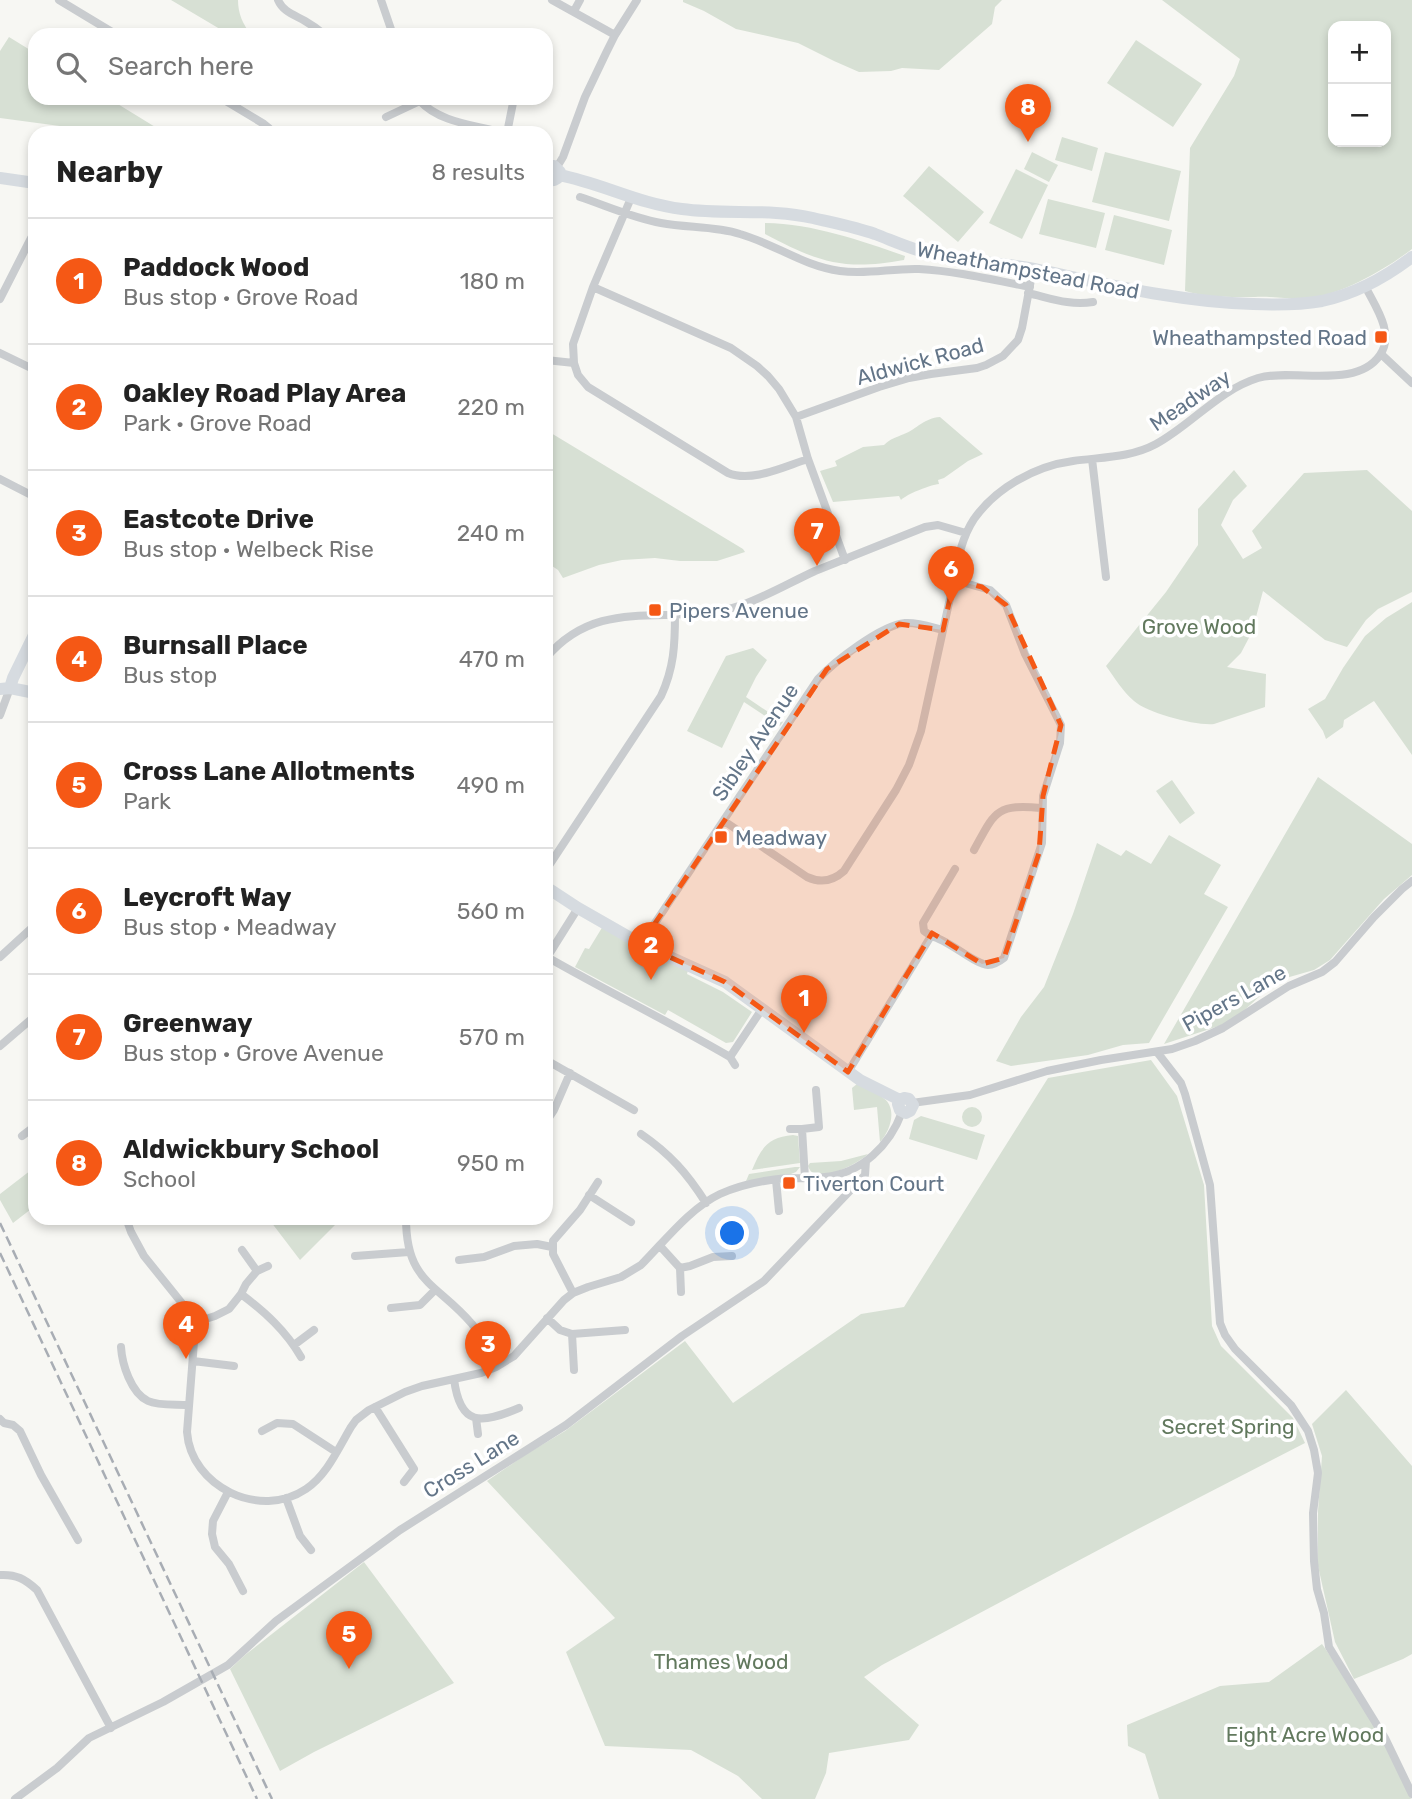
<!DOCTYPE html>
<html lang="en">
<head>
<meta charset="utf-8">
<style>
  body { margin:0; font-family:Rubik,sans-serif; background:#f2f2f2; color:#222 }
  .controls { position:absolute; right:21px; top:21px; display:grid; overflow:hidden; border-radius:14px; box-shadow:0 4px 10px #0003 }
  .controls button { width:63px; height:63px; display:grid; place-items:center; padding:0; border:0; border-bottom:2px solid #e0e0e0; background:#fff; color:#222; font:35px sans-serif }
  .you { position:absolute; left:733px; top:1234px; width:24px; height:24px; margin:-18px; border:5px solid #fff; border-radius:50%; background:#1a73e8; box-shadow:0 0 0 10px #1a73e833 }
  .badge { display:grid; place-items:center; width:46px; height:46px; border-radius:50%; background:#f55815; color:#fff; font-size:23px; font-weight:700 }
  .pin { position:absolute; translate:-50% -58px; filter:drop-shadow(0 2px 4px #0008) }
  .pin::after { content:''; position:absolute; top:37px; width:24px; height:21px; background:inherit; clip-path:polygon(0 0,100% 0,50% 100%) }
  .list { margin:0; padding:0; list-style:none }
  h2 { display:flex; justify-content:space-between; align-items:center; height:91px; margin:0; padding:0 28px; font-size:30px }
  h2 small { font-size:23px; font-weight:400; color:#767676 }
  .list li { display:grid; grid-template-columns:46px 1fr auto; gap:21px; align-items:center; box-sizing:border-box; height:126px; padding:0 28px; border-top:2px solid #e0e0e0 }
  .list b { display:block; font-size:26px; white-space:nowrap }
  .list p { margin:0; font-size:23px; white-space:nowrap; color:#767676 }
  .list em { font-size:23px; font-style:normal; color:#767676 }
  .icon { flex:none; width:38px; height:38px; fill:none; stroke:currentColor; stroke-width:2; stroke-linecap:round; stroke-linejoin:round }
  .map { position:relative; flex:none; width:1412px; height:1799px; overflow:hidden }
  .search { position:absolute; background:#fff; box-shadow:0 4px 10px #0003; left:28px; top:28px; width:525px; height:77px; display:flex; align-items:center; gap:18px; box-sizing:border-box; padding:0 24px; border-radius:21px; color:#767676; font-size:26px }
  .panel { position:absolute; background:#fff; box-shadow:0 4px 10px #0003; left:28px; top:126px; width:525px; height:1099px; border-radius:21px }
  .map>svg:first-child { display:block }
  .green { fill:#d7e0d4; fill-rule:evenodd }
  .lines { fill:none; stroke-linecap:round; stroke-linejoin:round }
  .street { stroke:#c9cccf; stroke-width:8 }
  .secondary { stroke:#d6dbe0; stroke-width:12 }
  .rail { stroke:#a8adb4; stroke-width:2.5; stroke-dasharray:10 5; stroke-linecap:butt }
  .marked { fill:#f55815; fill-opacity:0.2; stroke:#f55815; stroke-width:5; stroke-dasharray:14 9; stroke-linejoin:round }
  .poi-dot { fill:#f55815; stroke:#fff; stroke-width:2.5 }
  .labels { text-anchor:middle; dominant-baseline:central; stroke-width:7; stroke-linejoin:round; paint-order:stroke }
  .street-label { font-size:21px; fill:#637588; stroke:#fff }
  .poi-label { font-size:21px; fill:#637588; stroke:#fff; text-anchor:start }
  .park-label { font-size:21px; fill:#62795e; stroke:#fff }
</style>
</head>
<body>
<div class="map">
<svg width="1412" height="1799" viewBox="0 0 1412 1799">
  <rect width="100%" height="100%" fill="#f7f7f3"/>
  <path class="green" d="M171,0H238C238,14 243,24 251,35H230Z
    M683,0H1002L995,7L992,24L939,70L902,68L891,71L859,72L834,61L798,43L736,29L704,11L683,2Z
    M1162,0H1412V249C1386,269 1343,294 1310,298C1292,300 1273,296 1255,297C1231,297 1208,298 1185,291L1190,148L1234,76L1240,59ZM1333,26H1386V142H1333Z
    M9,37L35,53V98H108L165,133H112L0,118V51Z
    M1136,40L1202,84L1173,127L1107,83Z
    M1062,137L1098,148L1092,171L1055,160Z
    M1032,152L1058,165L1049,182L1024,169Z
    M1105,152L1181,171L1169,221L1092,202Z
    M929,166L984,212L958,242L903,196Z
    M1016,169L1048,185L1022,239L989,223Z
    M1048,199L1105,213L1096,248L1039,234Z
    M1114,215L1172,230L1164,265L1105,250Z
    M765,223C814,224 859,240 905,256L904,260C843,271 818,262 765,234Z
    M940,417L983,454L968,461L944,478L938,480L939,484C930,485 907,494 901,500L899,496L833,502L820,471L837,466L835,461L863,447L884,445C891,438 895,438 904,434C917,429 924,418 940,417Z
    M546,430L743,549L745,552L717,561H680L655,558L622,560L599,565L563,578L558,570L546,562Z
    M1234,470L1247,486L1233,500L1221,525L1243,559L1262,548L1252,531L1304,473L1367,470L1412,511V592L1378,609L1366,620L1347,647L1325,640L1263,591L1252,632L1241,653L1227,667L1266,674L1265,707L1214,724C1196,726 1147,713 1134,701C1123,692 1114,677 1106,666L1166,592L1198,545V509Z
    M1412,602V755L1374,701L1344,720L1343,727L1326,739L1323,731L1308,709L1325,699L1343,668L1365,636L1386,618Z
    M753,648L767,660L756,677L746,697L783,722L780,726L744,702L722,748L687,731L726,656Z
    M1318,777L1412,844V875L1384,899L1330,960L1314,970L1286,978L1271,986L1239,1015L1222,1025L1164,1044Z
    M1172,780L1195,813L1180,824L1156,791Z
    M1169,835L1221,865L1204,894L1228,907L1149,1043L1123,1045L1088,1055L1011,1066L996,1061L1021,1017L1044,987L1073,914L1097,843L1121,856L1126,850L1151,864Z
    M603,926L688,970L687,974L723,992L752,1012L733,1042L726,1043L668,1010L665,1015L575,967L585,948L589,949Z
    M1151,1060L1177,1096L1204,1185L1212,1326L1221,1346L1293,1418L1305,1443L1138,1529L882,1665L864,1677L919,1725L909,1740L829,1753L826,1773L815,1799H762L738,1776L691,1750L605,1746L566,1652L615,1618L487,1481L525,1455L565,1431L685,1341L733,1403L861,1314L904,1307L1048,1078Z
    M857,1084C865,1088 875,1091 882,1097C898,1107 891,1130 880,1142L877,1107L854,1110L852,1088Z
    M962 1117a10 10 0 1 1 20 0a10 10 0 1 1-20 0Z
    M921,1116L985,1135L977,1160L909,1139L914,1120Z
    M793,1135L798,1136L800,1163L752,1170C761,1148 768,1137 793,1135Z
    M868,1154C859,1163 829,1178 816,1174C810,1172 810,1170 808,1166L810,1163L841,1161Z
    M35,1167V1206L13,1223L0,1200V1194Z
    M795,1167H800L796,1172L791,1174L746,1181L749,1174Z
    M268,1218H342L300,1260Z
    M1346,1390L1412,1466V1654L1403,1659L1354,1679L1335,1642L1318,1566V1511L1322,1456L1312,1424Z
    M364,1562L454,1683L314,1752L280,1771L230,1669L245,1655Z
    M1322,1644L1359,1698L1382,1739L1411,1799H1159L1145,1754L1128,1746L1127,1725L1220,1686L1269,1682Z"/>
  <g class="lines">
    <path class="street" d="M59,0L117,35
      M278,0C283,12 295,15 305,21C312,25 319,30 325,35
      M381,0L393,35
      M552,0L615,35
      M574,11L580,0
      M221,98L264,124L269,128L270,133
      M386,117L420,101C440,123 476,125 503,133
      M507,133L514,98
      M557,167L563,157L585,97L606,53L615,35L637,0
      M580,197C607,206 633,218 661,223C687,228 715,226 740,234C775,244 803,266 840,271C867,275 892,268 919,269C956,271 994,280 1030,287
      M631,198L593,287L573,344L574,363L578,375L588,387L728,473C752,483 785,466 808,459
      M593,287L731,348L757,366L768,376L779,389L796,417L808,459L845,560
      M1028,293C1050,298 1070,306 1093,302
      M0,299L31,238
      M0,353L35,370
      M1381,354L1412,383
      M546,360L574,363
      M796,417L879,387L909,378L931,374L977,368L986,365L1003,356L1018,340L1022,328L1033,269
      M1092,459L1106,577
      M0,479L35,497
      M546,658C601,592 672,629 742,605C767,596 791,582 815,571C852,556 888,542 925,527L938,525L966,533
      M0,715L10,688
      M724,821L807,877C820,883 833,881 844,871L896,790L909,765L921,731L961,548C964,538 968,528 974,519C996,488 1035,466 1073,461C1101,457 1130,458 1156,444C1191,425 1219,390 1258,378C1294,368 1356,390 1380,355C1395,333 1375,306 1365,286
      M974,850C995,812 995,804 1041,808
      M546,870L661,696C674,668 675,645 675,614
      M931,936C949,940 974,964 988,965C994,965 999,962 1004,958L1042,843L1043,796L1060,743L1061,725L1025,654L1006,605L990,590L954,580
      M641,944L818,679C834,662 881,625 905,623C918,622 931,627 943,630
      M0,957L35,925
      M547,957C608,992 670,1022 730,1057L735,1065
      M546,959L578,908
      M0,1046L35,1016
      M1157,1052L1181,1083L1185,1094L1210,1185L1220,1323L1225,1335L1235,1349L1291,1405L1308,1431L1314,1450L1318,1473L1313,1513L1314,1561L1317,1589L1324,1613L1329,1647L1385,1738L1412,1794
      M730,1057L762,1009
      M546,1060L634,1110
      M848,1072L931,936L924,931L923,923L955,869
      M912,1103L970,1095L1047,1071L1101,1060L1172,1049L1195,1041L1223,1028L1289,986L1322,972L1335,962L1374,917L1402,889L1412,881
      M546,1122L554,1110L570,1073
      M790,1129H802L805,1178
      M802,1129L819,1127L816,1090
      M641,1134C670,1154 687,1173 706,1203
      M22,1136L35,1126
      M776,1180L779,1211
      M589,1195L631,1222
      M126,1218L131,1232L144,1256L185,1307L193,1323L194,1342L187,1432C191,1487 260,1520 306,1489C327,1475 338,1449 351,1427L356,1420L369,1410L405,1392L422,1386L481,1373L496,1367L514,1356L564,1300L573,1293L588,1287L621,1277L641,1265C664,1242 690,1208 720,1194C740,1185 765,1180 787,1178C800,1178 812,1179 825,1177C862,1173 890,1145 902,1112
      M406,1218C406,1283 437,1283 472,1324C483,1336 489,1353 496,1367
      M660,1246L680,1268L681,1292
      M242,1250L257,1271
      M355,1256L409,1252
      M459,1260L484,1257L514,1246L537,1244L552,1247
      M680,1268L690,1266L713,1257L732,1256
      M573,1293L553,1254V1241L580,1210L598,1182
      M241,1294C265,1312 286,1331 301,1357
      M391,1308L420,1305L435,1290
      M547,1318L560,1330L572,1334L574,1370
      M193,1323L215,1316L229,1309L241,1294L246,1284L257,1271L268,1266
      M572,1334L625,1330
      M294,1345L314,1330
      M121,1347C122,1364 131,1393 148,1401C159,1406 176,1404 188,1405
      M193,1361L234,1366
      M454,1379C460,1427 481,1424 519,1408
      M375,1407L414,1469L404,1482
      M476,1418L478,1434
      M0,1419L4,1423L13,1425L20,1431L41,1475L78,1540
      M262,1431L277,1423L293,1424L336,1452
      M228,1492L213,1521L212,1534L215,1547L229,1564L243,1591
      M286,1498L300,1536L311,1550
      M0,1575C16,1574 25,1579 37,1590L111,1728
      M15,1799L57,1768L89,1738L163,1702L228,1665L276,1621L400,1530L566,1425L682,1336L764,1281L865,1175L866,1161"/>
    <path class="secondary" d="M546,169L549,166H554L560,172C559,180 552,183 546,177
      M559,175C601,183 639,204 682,209C726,215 770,208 813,218C834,223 855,227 875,234C896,242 917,252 940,256C971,262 1003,263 1034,269C1107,284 1179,302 1253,304C1276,305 1299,305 1322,301C1354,294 1386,277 1412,257
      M0,178L35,183
      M10,688L13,678L35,633
      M0,689L10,688L35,693
      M546,887L578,908L641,944L725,982L860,1080L900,1100L904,1098L909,1099L913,1105L910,1111L906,1113L900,1110L898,1104L900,1100"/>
    <path class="rail" d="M0,1223L272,1799
      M0,1253L257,1799"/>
  </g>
  <path class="marked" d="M954,580L982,587L1006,605L1061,725L1043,796L1039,853L1004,958L982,964L932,933L848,1072L725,982L641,944L827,669L899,624L943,630Z"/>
  <g class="poi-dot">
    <rect x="1374" y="330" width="14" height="14" rx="3.5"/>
    <rect x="648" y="603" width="14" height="14" rx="3.5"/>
    <rect x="714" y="830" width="14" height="14" rx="3.5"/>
    <rect x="782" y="1176" width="14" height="14" rx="3.5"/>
  </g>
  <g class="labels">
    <g class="street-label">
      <text transform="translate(1028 270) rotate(11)">Wheathampstead Road</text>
      <text transform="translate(920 361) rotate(-15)">Aldwick Road</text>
      <text transform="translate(1190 400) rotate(-34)">Meadway</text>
      <text transform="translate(755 742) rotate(-56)">Sibley Avenue</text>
      <text transform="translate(1234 998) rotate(-29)">Pipers Lane</text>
      <text transform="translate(471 1464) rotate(-32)">Cross Lane</text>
    </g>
    <g class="poi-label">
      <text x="1367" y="337" text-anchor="end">Wheathampsted Road</text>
      <text x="669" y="610">Pipers Avenue</text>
      <text x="735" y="837">Meadway</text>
      <text x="803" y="1183">Tiverton Court</text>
    </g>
    <g class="park-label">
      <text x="1199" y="626">Grove Wood</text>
      <text x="1228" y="1426">Secret Spring</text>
      <text x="721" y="1661">Thames Wood</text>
      <text x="1305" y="1734">Eight Acre Wood</text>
    </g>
  </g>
</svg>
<div class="controls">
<button>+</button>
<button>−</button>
</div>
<div class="you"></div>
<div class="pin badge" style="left:804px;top:1033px">1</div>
<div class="pin badge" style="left:651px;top:980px">2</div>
<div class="pin badge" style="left:488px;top:1379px">3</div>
<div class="pin badge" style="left:186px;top:1359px">4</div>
<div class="pin badge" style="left:349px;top:1669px">5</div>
<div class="pin badge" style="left:951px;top:604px">6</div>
<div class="pin badge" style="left:817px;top:566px">7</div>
<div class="pin badge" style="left:1028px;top:142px">8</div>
<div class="search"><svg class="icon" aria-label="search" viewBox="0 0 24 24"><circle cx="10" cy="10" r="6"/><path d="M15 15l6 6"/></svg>Search here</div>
<section class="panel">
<h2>Nearby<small>8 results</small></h2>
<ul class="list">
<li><span class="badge">1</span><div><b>Paddock Wood</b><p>Bus stop · Grove Road</p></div><em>180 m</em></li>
<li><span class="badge">2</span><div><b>Oakley Road Play Area</b><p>Park · Grove Road</p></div><em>220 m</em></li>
<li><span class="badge">3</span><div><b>Eastcote Drive</b><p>Bus stop · Welbeck Rise</p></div><em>240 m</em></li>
<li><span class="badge">4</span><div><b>Burnsall Place</b><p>Bus stop</p></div><em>470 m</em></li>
<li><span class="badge">5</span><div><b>Cross Lane Allotments</b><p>Park</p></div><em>490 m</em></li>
<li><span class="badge">6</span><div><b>Leycroft Way</b><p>Bus stop · Meadway</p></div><em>560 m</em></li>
<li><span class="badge">7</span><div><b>Greenway</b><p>Bus stop · Grove Avenue</p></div><em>570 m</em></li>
<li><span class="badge">8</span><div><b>Aldwickbury School</b><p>School</p></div><em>950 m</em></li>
</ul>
</section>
</div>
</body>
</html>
